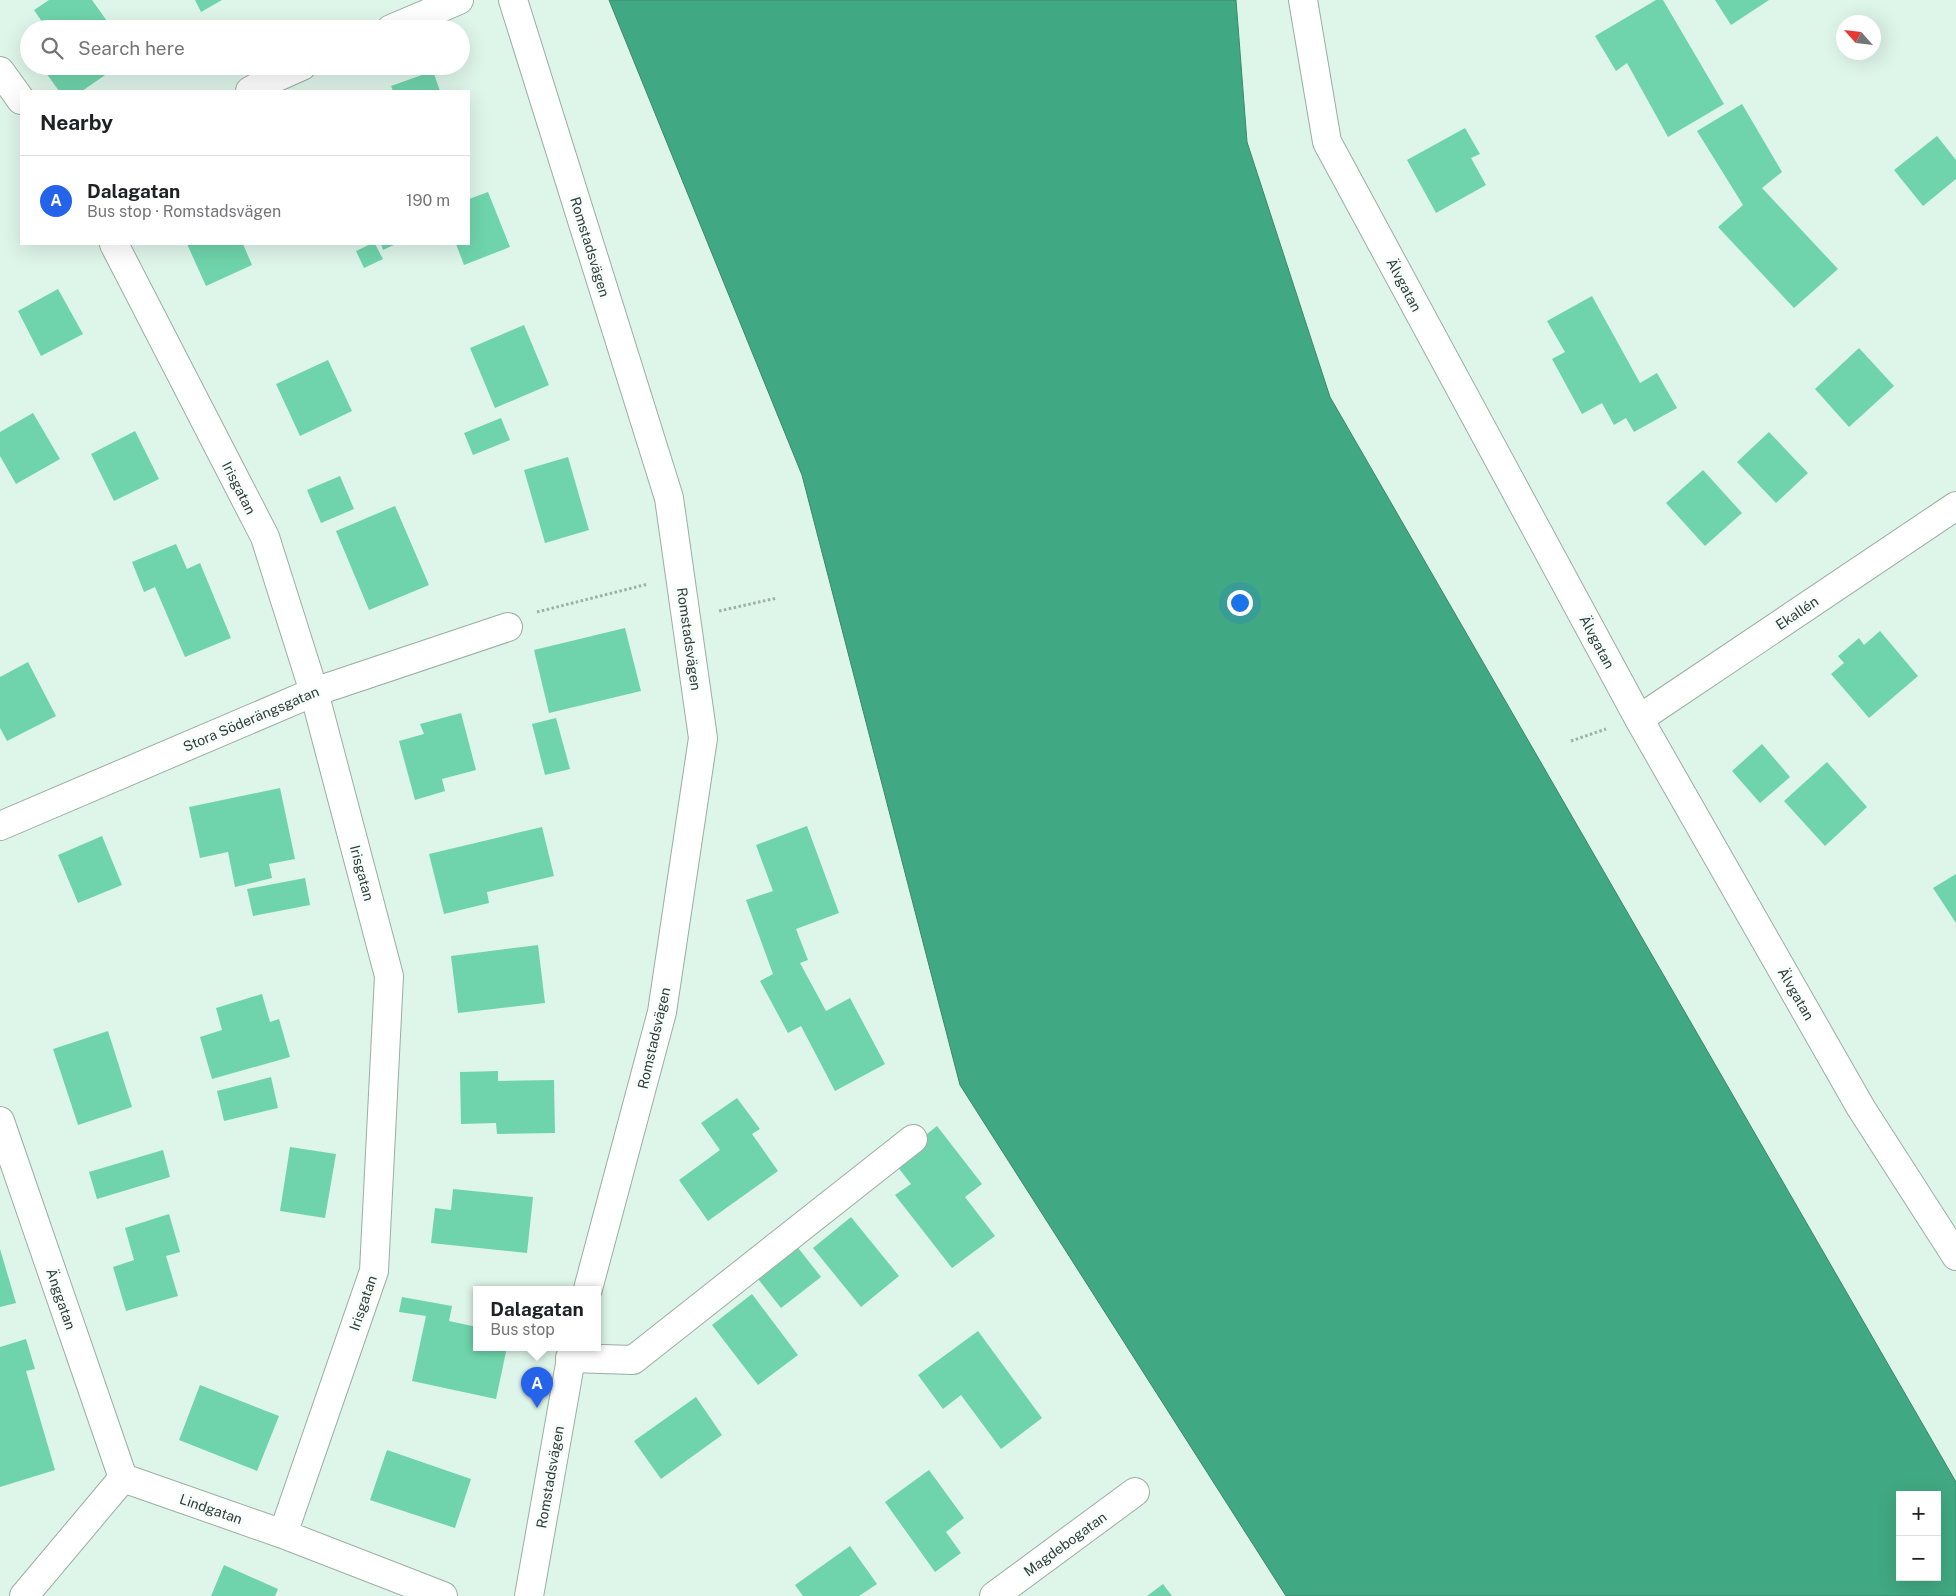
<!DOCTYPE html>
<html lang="en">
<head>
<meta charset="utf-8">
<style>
  body { margin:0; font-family:"Public Sans",sans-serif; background:#f6f6f6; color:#202124 }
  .controls { position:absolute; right:15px; bottom:15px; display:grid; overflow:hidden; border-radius:0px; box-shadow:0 5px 20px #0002 }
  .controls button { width:45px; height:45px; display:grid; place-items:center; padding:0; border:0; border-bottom:1px solid #e0e0e0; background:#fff; color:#202124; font:25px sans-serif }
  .compass { position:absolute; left:1836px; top:15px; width:45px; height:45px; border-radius:50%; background:#fff; box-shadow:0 5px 20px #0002; rotate:297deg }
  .you { position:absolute; left:1239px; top:602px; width:18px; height:18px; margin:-12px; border:4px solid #fff; border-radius:50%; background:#1a73e8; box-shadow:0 0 0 8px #1a73e833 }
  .badge { display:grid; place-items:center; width:32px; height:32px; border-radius:50%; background:#2563eb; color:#fff; font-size:16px; font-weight:700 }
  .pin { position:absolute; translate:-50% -41px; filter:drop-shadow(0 1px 2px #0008) }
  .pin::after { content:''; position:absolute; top:26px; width:18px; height:15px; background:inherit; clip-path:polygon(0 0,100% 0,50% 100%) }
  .popup { position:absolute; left:473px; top:1286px; width:128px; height:65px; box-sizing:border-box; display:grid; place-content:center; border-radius:0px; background:#fff; filter:drop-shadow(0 1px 4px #0005); font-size:16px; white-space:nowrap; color:#757577 }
  .popup b { font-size:19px; color:#202124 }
  .popup::after { content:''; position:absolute; left:50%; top:100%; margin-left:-10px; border:10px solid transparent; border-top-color:#fff }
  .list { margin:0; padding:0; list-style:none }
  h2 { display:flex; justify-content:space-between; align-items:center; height:65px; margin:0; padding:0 20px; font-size:21px }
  h2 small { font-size:16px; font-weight:400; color:#757577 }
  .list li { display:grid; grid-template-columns:32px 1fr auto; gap:15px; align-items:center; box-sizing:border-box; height:90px; padding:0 20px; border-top:1px solid #e0e0e0 }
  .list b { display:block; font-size:19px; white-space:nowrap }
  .list p { margin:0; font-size:16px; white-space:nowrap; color:#757577 }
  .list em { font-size:16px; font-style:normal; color:#757577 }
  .icon { flex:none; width:28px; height:28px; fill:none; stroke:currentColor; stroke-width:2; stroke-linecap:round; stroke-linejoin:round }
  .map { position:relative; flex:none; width:1956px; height:1596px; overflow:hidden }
  .search { position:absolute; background:#fff; box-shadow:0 5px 20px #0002; left:20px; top:20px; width:450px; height:55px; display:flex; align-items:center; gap:12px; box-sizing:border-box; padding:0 18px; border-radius:28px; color:#757577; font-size:19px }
  .panel { position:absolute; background:#fff; box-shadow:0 5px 20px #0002; left:20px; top:90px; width:450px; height:155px; border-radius:0px }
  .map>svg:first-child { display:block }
  .water { fill:#40a882; stroke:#3c886c; fill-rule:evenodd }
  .building { fill:#6fd4ab }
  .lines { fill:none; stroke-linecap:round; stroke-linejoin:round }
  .minor-casing { stroke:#99aea4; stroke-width:30 }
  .tertiary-casing { stroke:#99aea4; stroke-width:30 }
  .path { stroke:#9dafa7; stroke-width:3; stroke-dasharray:2.5 2.5; stroke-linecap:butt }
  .minor { stroke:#fff; stroke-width:28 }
  .tertiary { stroke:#fff; stroke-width:28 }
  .labels { text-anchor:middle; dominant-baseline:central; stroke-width:5; stroke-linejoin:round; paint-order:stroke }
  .street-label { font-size:14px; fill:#333c38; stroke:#f5fefa }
</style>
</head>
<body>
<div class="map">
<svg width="1956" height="1596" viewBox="0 0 1956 1596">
  <rect width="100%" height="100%" fill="#def5ea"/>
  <path class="water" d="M609,0H1236L1247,142L1330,397L1956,1482V1596H1286L960,1085L802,475ZM1900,1495H1937V1577H1900Z"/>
  <path class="building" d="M49,0H92L107,21L96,29H47L34,10Z
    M195,0H222L201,12Z
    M1656,0H1663L1724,104L1668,137L1627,63L1616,71L1595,36Z
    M1715,0H1769L1731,25Z
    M41,66H107L111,71L82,91H59Z
    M433,71L440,91H393L391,86Z
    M1742,104L1782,172L1762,188L1838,269L1794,308L1718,227L1743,205L1697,131Z
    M1465,128L1480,154L1471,158L1486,185L1436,213L1407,160Z
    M1937,136L1956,160V179L1923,206L1894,170Z
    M488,192L510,247L464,265L456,244H469V199Z
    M187,244H243L252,265L206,286Z
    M371,244H375L383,259L364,268L356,251Z
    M381,244H396L383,250Z
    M58,289L83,334L41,356L18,311Z
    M1592,296L1640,383L1657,373L1677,408L1634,432L1626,418L1614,425L1602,403L1582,414L1552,359L1565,352L1547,321Z
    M524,325L549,385L495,408L470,348Z
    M1859,348L1894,386L1849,427L1815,389Z
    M328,360L352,411L300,436L276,384Z
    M33,413L60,459L16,484L0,456V432Z
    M501,418L510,440L473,455L464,433Z
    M135,431L159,479L114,501L91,454Z
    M1769,432L1808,473L1776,503L1737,462Z
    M568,457L589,530L545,543L524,470Z
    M1703,470L1742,513L1705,546L1666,503Z
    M340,476L354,509L321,523L307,490Z
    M395,506L429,585L369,610L336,531Z
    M176,544L187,569L200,563L231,638L185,657L155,587L144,592L132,562Z
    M625,628L641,691L549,713L534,650Z
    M1880,631L1918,676L1869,718L1831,674L1844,663L1838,656L1859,638L1864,645Z
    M28,662L56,716L7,741L0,728V677Z
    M461,713L476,770L442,779L445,791L415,800L399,741L424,734L420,724Z
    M556,718L570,769L545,775L532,724Z
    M1762,744L1790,777L1760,803L1732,771Z
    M1827,762L1867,807L1825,846L1784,801Z
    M280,788L295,859L269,864L272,878L235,887L228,852L200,858L189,807Z
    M807,826L839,913L796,929L808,960L800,963L826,1011L850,998L885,1064L835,1091L801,1026L788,1033L760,981L773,974L746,900L773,891L756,845Z
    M542,827L554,876L487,892L489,903L444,914L429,854Z
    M102,836L122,885L78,903L58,855Z
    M1956,874V923L1933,888Z
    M305,878L310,905L253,916L247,889Z
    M538,945L545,1003L458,1013L451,956Z
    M262,994L270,1022L279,1019L290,1057L212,1079L200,1037L222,1030L216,1008Z
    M108,1031L132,1107L78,1125L53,1049Z
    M498,1071V1081L554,1080L555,1133L497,1134L496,1123L461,1124L460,1072Z
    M271,1077L278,1108L224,1121L217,1091Z
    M737,1098L760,1129L752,1134L778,1171L708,1221L679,1180L720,1150L701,1123Z
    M937,1126L982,1184L965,1197L995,1236L952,1268L895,1195L911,1184L893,1161Z
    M290,1147L336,1154L325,1218L280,1211Z
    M163,1150L170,1177L97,1199L89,1172Z
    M453,1189L533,1197L527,1253L431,1243L435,1208L451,1210Z
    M169,1214L180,1252L166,1256L178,1296L126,1311L113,1267L134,1260L125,1228Z
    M851,1217L899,1276L861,1307L813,1248Z
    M795,1244L821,1277L781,1308L755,1275Z
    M0,1249L16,1303L0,1307Z
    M752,1294L798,1355L758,1385L712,1325Z
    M402,1297L452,1306L449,1321L477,1327V1347H507L496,1399L412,1381L426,1316L399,1312Z
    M978,1331L1042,1418L1001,1449L961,1395L943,1409L918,1375Z
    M26,1339L35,1369L26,1371L55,1470L0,1487V1347Z
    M200,1385L279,1416L257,1471L179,1440Z
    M696,1397L722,1435L661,1479L634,1441Z
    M387,1450L471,1479L455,1528L370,1500Z
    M929,1470L964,1518L946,1532L961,1553L935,1572L885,1502Z
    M850,1546L877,1584L859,1596H803L795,1585Z
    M224,1565L278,1589L275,1596H211Z
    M1163,1584L1172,1596H1147Z"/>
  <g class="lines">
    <defs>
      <path id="minor" d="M391,29L459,0
        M0,71L21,100
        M250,91L266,82L302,66
        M114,244L265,537L314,692L389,976L374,1271L283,1534
        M1639,719L1956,506
        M0,826L314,692L508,627
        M0,1121L123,1478
        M570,1358L633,1360L913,1139
        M24,1596L123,1478L283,1534L443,1596
        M994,1596L1135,1492"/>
      <path id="tertiary" d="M513,0L669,498L703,738L662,1012L588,1289
        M1303,0L1327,142L1639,719L1861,1108L1956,1256
        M529,1596L573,1347"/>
    </defs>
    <use href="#minor" class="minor-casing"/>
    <use href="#tertiary" class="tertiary-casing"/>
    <path class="path" d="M719,611L777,598
      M537,612L648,584
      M1571,741L1606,729"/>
    <use href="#minor" class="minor"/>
    <use href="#tertiary" class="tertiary"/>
  </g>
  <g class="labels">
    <g class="street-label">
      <text transform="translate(590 247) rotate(73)">Romstadsvägen</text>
      <text transform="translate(1404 285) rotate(62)">Älvgatan</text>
      <text transform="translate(239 488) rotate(63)">Irisgatan</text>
      <text transform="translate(1797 613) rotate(-34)">Ekallén</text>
      <text transform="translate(689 639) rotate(82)">Romstadsvägen</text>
      <text transform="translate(1597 642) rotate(62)">Älvgatan</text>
      <text transform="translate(251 719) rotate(-23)">Stora Söderängsgatan</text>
      <text transform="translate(362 873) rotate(75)">Irisgatan</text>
      <text transform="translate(1796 994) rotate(60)">Älvgatan</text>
      <text transform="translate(654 1038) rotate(-77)">Romstadsvägen</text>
      <text transform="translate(61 1299) rotate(71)">Änggatan</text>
      <text transform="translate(363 1303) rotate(-71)">Irisgatan</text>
      <text transform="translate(550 1477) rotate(-80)">Romstadsvägen</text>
      <text transform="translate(211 1509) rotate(19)">Lindgatan</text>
      <text transform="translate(1065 1544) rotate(-36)">Magdebogatan</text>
    </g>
  </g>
</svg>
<div class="controls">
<button>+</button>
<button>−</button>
</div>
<svg class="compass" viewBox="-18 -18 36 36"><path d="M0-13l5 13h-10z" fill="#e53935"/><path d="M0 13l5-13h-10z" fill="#757577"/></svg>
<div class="you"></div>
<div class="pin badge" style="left:537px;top:1408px">A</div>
<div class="popup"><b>Dalagatan</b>Bus stop</div>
<div class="search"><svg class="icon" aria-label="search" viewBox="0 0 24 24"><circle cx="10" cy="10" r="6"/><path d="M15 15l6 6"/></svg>Search here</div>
<section class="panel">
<h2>Nearby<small></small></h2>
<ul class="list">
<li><span class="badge">A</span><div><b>Dalagatan</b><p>Bus stop · Romstadsvägen</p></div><em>190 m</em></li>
</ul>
</section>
</div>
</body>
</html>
